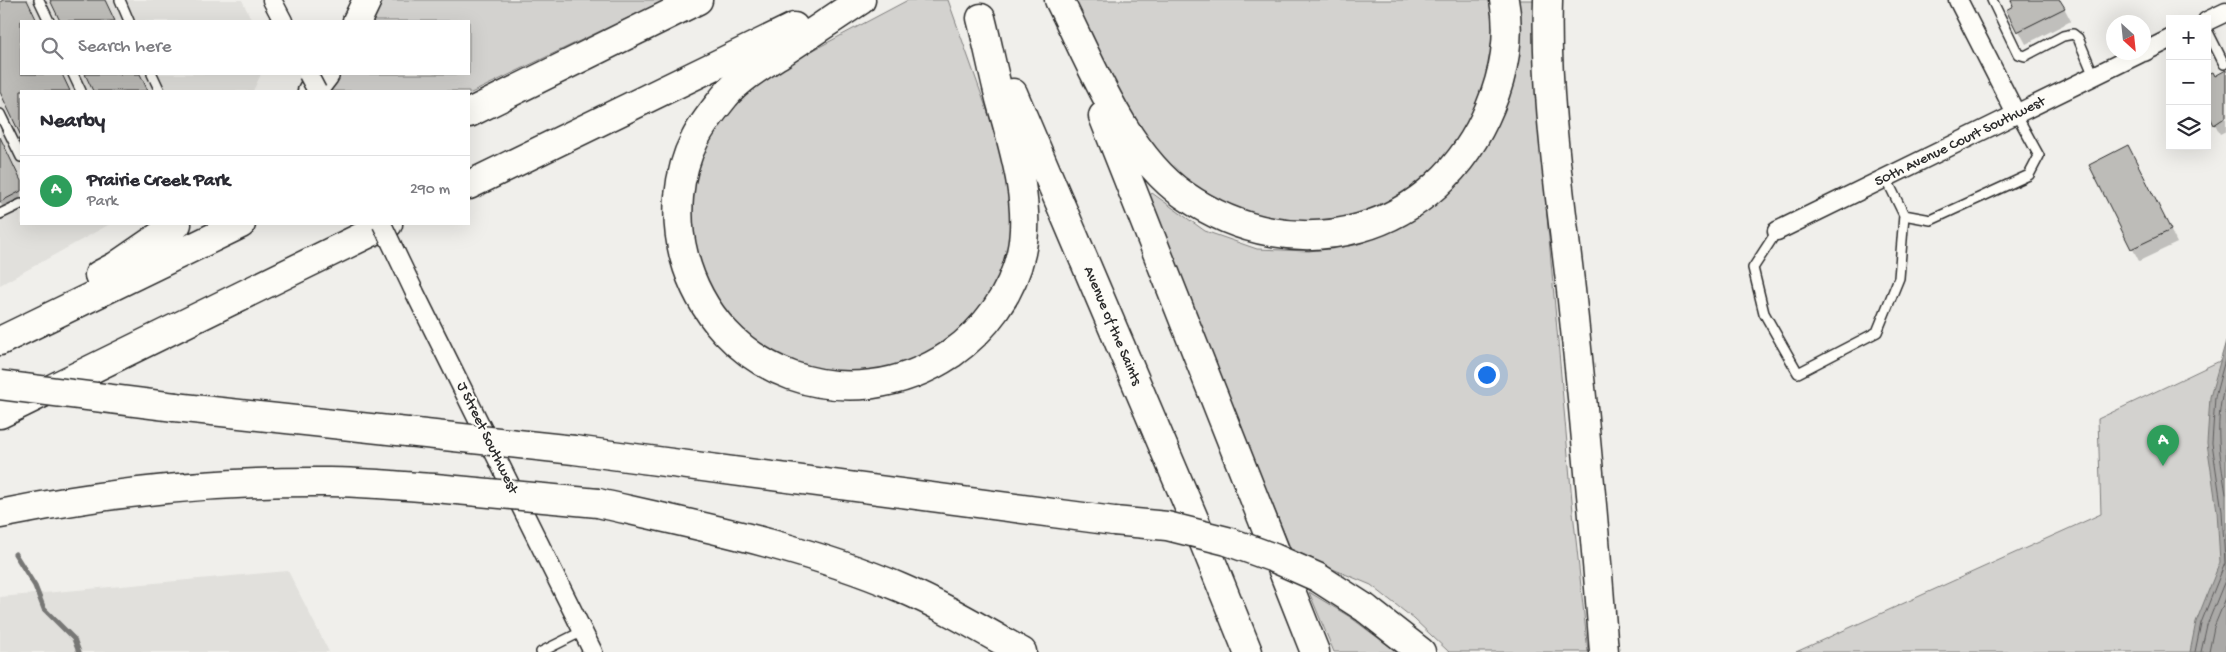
<!DOCTYPE html>
<html lang="en">
<head>
<meta charset="utf-8">
<style>
  body { margin:0; font-family:"Gochi Hand",sans-serif; background:#f2f2f3; color:#2b2b33 }
  .controls { position:absolute; right:15px; top:15px; display:grid; overflow:hidden; border-radius:0px; box-shadow:0 5px 20px #0002 }
  .controls button { width:45px; height:45px; display:grid; place-items:center; padding:0; border:0; border-bottom:1px solid #e1e1e2; background:#fff; color:#2b2b33; font:25px sans-serif }
  .compass { position:absolute; left:2106px; top:15px; width:45px; height:45px; border-radius:50%; background:#fff; box-shadow:0 5px 20px #0002; rotate:153deg }
  .you { position:absolute; left:1486px; top:374px; width:18px; height:18px; margin:-12px; border:4px solid #fff; border-radius:50%; background:#1a73e8; box-shadow:0 0 0 8px #1a73e833 }
  .badge { display:grid; place-items:center; width:32px; height:32px; border-radius:50%; background:#1f6fb2; color:#fff; font-size:16px; font-weight:700 }
  .pin { position:absolute; translate:-50% -41px; filter:drop-shadow(0 1px 2px #0008) }
  .pin::after { content:''; position:absolute; top:26px; width:18px; height:15px; background:inherit; clip-path:polygon(0 0,100% 0,50% 100%) }
  .list { margin:0; padding:0; list-style:none }
  h2 { display:flex; justify-content:space-between; align-items:center; height:65px; margin:0; padding:0 20px; font-size:21px }
  h2 small { font-size:16px; font-weight:400; color:#7c7c81 }
  .list li { display:grid; grid-template-columns:32px 1fr auto; gap:15px; align-items:center; box-sizing:border-box; height:70px; padding:0 20px; border-top:1px solid #e1e1e2 }
  .list b { display:block; font-size:19px; white-space:nowrap }
  .list p { margin:0; font-size:16px; white-space:nowrap; color:#7c7c81 }
  .list em { font-size:16px; font-style:normal; color:#7c7c81 }
  .icon { flex:none; width:28px; height:28px; fill:none; stroke:currentColor; stroke-width:2; stroke-linecap:round; stroke-linejoin:round }
  .map { position:relative; flex:none; width:2226px; height:652px; overflow:hidden }
  .search { position:absolute; background:#fff; box-shadow:0 5px 20px #0002; left:20px; top:20px; width:450px; height:55px; display:flex; align-items:center; gap:12px; box-sizing:border-box; padding:0 18px; border-radius:0px; color:#7c7c81; font-size:19px }
  .panel { position:absolute; background:#fff; box-shadow:0 5px 20px #0002; left:20px; top:90px; width:450px; height:135px; border-radius:0px }
  .map>svg:first-child { display:block }
  .built { fill:#e1e0dc }
  .green { fill:#d3d2cf; stroke:#7f7e7d }
  .water { fill:#aaa9a7; stroke:#777775 }
  .shadow { fill:#0003 }
  .lines { fill:none; stroke-linecap:round; stroke-linejoin:round }
  .shore { stroke:#5e5d5d; stroke-width:1 }
  .stream { stroke:#777775; stroke-width:5 }
  .building { fill:#bdbcb8; stroke:#2b2b2b }
  .lane-casing { stroke:#2b2b2b; stroke-width:12 }
  .street-casing { stroke:#2b2b2b; stroke-width:21 }
  .highway-casing { stroke:#2b2b2b; stroke-width:31 }
  .lane { stroke:#fdfcf7; stroke-width:9 }
  .street { stroke:#fdfcf7; stroke-width:18 }
  .highway { stroke:#fdfcf7; stroke-width:28 }
  .street-bridge-casing { stroke:#2b2b2b; stroke-width:21; stroke-linecap:butt }
  .highway-bridge-casing { stroke:#2b2b2b; stroke-width:31; stroke-linecap:butt }
  .street-bridge { stroke:#fdfcf7; stroke-width:18 }
  .highway-bridge { stroke:#fdfcf7; stroke-width:28 }
  .labels { text-anchor:middle; dominant-baseline:central; stroke-width:4; stroke-linejoin:round; paint-order:stroke }
  .street-label { font-size:15px; fill:#2b2b2b; stroke:#fdfcf7 }
</style>
</head>
<body>
<div class="map">
<svg width="2226" height="652" viewBox="0 0 2226 652">
  <rect width="100%" height="100%" fill="#f0efeb"/>
  <filter id="ink" filterUnits="userSpaceOnUse"><feTurbulence type="fractalNoise" baseFrequency=".02" numOctaves="2"/><feDisplacementMap in="SourceGraphic" scale="10" xChannelSelector="R" yChannelSelector="G"/><feConvolveMatrix kernelMatrix="1 2 1 2 8 2 1 2 1" color-interpolation-filters="sRGB"/></filter>
  <g filter="url(#ink)">
    <path class="built" d="M0,0H242L252,21H21V74H261L253,91H21V224H110L0,285Z
      M288,571L329,652H0V597Z"/>
    <path class="green" d="M379,0H665L469,94V91H327L339,74H469V21H368Z
      M908,0H948L1009,172L1012,243L1001,279L959,337L901,370L833,378L789,365L740,335L704,288L689,217L693,183L705,145L721,118L746,92L787,64Z
      M1074,0H1490L1494,50L1480,112L1433,173L1382,211L1297,229L1192,193L1134,129Z
      M1514,0H1535L1533,41L1541,148L1573,512L1588,652H1449L1414,619L1371,585L1292,552L1147,199L1152,193L1205,231L1257,249L1309,251L1356,245L1398,229L1433,207L1462,180L1485,148L1501,113Z
      M2226,358V652H1796L2101,514L2098,419Z
      M1309,592L1350,617L1397,652H1334Z"/>
    <path class="water" d="M2226,341V652H2190L2196,622L2220,562L2217,511L2207,443L2210,397Z"/>
    <path class="shadow" d="M6,0H26L37,21H21V74H62L70,91H21V134L0,89V3Z
      M51,0H105L115,21H61Z
      M2012,0H2060L2071,21L2026,44L2008,10L2015,6Z
      M2226,72V131L2220,134L2215,124L2214,77Z
      M86,74H140L148,91H95Z
      M0,137L21,181V207L7,214L0,202Z
      M2135,159L2177,243L2139,261L2090,165Z"/>
    <g class="lines">
      <path class="shore" d="M2226,380C2214,422 2219,452 2226,494
        M2195,652L2201,623L2225,563L2222,511L2212,443L2215,397L2226,356
        M2201,652L2207,625L2226,578
        M2209,652L2214,627L2226,598"/>
      <path class="stream" d="M15,554L35,586L44,609L74,639L79,652"/>
    </g>
    <path class="building" d="M3,0H27L37,21H21V74H62L70,91H21V136L0,92V2Z
      M50,0H105L115,21H60Z
      M2011,0H2060L2065,8L2017,32L2006,10L2013,6Z
      M2226,70V117L2214,125L2207,111V72L2208,74L2213,72L2215,76Z
      M85,74H140L148,91H93Z
      M0,137L21,181V191L0,202Z
      M2128,145L2171,230L2131,249L2089,165Z"/>
    <g class="lines">
      <defs>
        <path id="lane" d="M39,0L49,21
          M120,0L129,21
          M1992,0L2018,54L2025,56L2063,36L2073,34L2078,38L2094,76
          M2207,30L2224,64
          M73,74L81,91
          M152,74L160,91
          M0,114L21,157
          M1886,178L1904,215L1931,220L2029,175L2039,156L2016,114
          M0,214L21,204
          M1777,231L1753,268L1764,313L1798,373L1877,332L1899,278L1904,215
          M541,652L583,631"/>
        <path id="street" d="M272,0L283,21
          M1958,0L2016,114
          M2207,21L2226,12
          M2144,52L2170,39
          M1777,231L2143,52
          M414,291L593,652"/>
        <path id="highway" d="M861,0C835,17 809,35 783,52C763,65 740,78 725,96C714,110 702,124 695,139C677,174 674,218 684,256C716,376 850,422 951,354C985,330 1012,294 1021,253C1032,205 1013,146 1000,99C993,72 988,45 981,18
          M1059,0C1091,63 1125,154 1184,195C1296,273 1438,234 1490,107C1504,74 1511,35 1504,0
          M1548,0C1545,97 1560,194 1571,290C1584,411 1595,531 1604,652
          M357,21L367,0
          M312,91L325,74
          M1013,93L1200,533L1248,652
          M469,113L698,0
          M1103,116L1315,652
          M469,185L794,27
          M99,275L116,266L177,224
          M0,341L241,224
          M175,407L407,432
          M0,414L388,224
          M574,450L1114,521
          M598,503C700,526 805,547 901,588C943,606 983,630 1022,652
          M0,514C108,492 218,481 329,482C364,482 400,486 435,488
          M1365,608L1421,652"/>
      </defs>
      <use href="#lane" class="lane-casing"/>
      <use href="#street" class="street-casing"/>
      <use href="#highway" class="highway-casing"/>
      <use href="#lane" class="lane"/>
      <use href="#street" class="street"/>
      <use href="#highway" class="highway"/>
      <defs>
        <path id="street-bridge" d="M308,74L317,91
          M382,224L414,291"/>
        <path id="highway-bridge" d="M0,385L175,407
          M407,432L574,450
          M435,488L598,503
          M1114,521L1167,526L1227,541L1274,558L1317,577L1365,608"/>
      </defs>
      <use href="#street-bridge" class="street-bridge-casing"/>
      <use href="#highway-bridge" class="highway-bridge-casing"/>
      <use href="#street-bridge" class="street-bridge"/>
      <use href="#highway-bridge" class="highway-bridge"/>
    </g>
  </g>
  <g class="labels">
    <g class="street-label">
      <text transform="translate(1960 142) rotate(-26)">50th Avenue Court Southwest</text>
      <text transform="translate(1112 326) rotate(67)">Avenue of the Saints</text>
      <text transform="translate(487 438) rotate(64)">J Street Southwest</text>
    </g>
  </g>
</svg>
<div class="controls">
<button>+</button>
<button>−</button>
<button><svg class="icon" aria-label="layers" viewBox="0 0 24 24"><path d="M12 4l9 5-9 5-9-5zM3 14l9 5 9-5"/></svg></button>
</div>
<svg class="compass" viewBox="-18 -18 36 36"><path d="M0-13l5 13h-10z" fill="#e53935"/><path d="M0 13l5-13h-10z" fill="#7c7c81"/></svg>
<div class="you"></div>
<div class="pin badge" style="left:2163px;top:466px;background:#2e9e5b">A</div>
<div class="search"><svg class="icon" aria-label="search" viewBox="0 0 24 24"><circle cx="10" cy="10" r="6"/><path d="M15 15l6 6"/></svg>Search here</div>
<section class="panel">
<h2>Nearby<small></small></h2>
<ul class="list">
<li><span class="badge" style="background:#2e9e5b">A</span><div><b>Prairie Creek Park</b><p>Park</p></div><em>290 m</em></li>
</ul>
</section>
</div>
</body>
</html>
